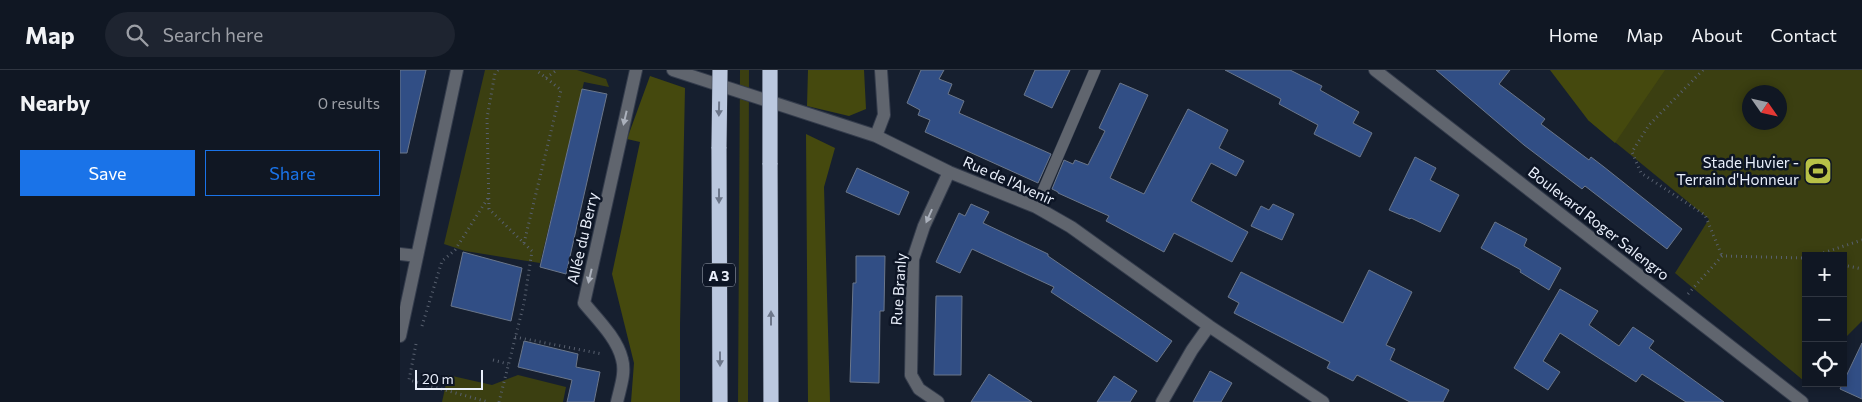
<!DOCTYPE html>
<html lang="en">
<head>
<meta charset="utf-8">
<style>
  body { margin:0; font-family:Commissioner,sans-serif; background:#1e2430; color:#f1f3f6 }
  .controls { position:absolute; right:15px; bottom:15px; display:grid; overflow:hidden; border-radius:0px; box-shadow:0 2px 8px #0003 }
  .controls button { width:45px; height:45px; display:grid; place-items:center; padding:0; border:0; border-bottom:1px solid #303641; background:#101723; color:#f1f3f6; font:25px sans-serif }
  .compass { position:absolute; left:1342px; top:15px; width:45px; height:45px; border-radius:50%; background:#101723; box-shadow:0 2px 8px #0003; rotate:124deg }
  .scale { position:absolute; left:15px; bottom:12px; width:68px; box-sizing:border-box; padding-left:5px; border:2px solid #e9effb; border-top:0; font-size:14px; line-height:18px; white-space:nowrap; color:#e9effb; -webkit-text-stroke:4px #0d1525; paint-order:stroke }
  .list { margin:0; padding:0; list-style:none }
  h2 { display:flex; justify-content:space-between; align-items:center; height:65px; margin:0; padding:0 20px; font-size:21px }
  h2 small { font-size:16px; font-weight:400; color:#9c9fa6 }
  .actions { display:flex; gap:10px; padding:15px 20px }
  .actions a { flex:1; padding:11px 0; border:1px solid #1a73e8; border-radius:0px; text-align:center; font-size:18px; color:#1a73e8 }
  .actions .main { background:#1a73e8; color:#fff }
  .icon { flex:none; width:28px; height:28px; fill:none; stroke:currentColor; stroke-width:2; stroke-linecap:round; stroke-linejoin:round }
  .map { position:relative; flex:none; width:1462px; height:332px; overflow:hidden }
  header { display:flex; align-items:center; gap:30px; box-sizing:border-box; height:70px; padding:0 25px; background:#101723; border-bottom:1px solid #303641 }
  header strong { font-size:24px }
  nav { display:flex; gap:28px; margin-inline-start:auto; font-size:18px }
  .search { width:350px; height:45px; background:#1e2430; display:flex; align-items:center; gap:12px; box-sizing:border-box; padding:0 18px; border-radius:28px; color:#9c9fa6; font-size:19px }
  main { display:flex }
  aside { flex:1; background:#101723 }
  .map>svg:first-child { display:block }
  .green { fill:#3b3f11; fill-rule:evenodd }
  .forest { fill:#45490e }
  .building { fill:#314e85; stroke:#6a768a }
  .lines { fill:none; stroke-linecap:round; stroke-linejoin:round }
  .lane-casing { stroke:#343c4c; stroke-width:12 }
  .street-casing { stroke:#343c4c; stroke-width:14 }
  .highway-casing { stroke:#343c4c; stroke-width:16 }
  .path { stroke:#58606f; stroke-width:3; stroke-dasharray:1 4; stroke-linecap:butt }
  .lane { stroke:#60656e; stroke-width:11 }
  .street { stroke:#60656e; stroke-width:12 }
  .highway { stroke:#bbc8df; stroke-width:15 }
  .highway-bridge-casing { stroke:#343c4c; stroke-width:16; stroke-linecap:butt }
  .highway-bridge { stroke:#bbc8df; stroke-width:15 }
  .oneway { fill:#6d778b }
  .oneway2 { fill:#abb1bc }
  .labels { text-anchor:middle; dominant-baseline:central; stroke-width:5; stroke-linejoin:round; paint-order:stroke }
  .shield { fill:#0d1525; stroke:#a7aebb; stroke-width:1 }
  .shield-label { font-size:14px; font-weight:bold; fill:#e9effb }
  .poi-label { font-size:15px; fill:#e9effb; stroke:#0d1525; text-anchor:end }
  .street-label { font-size:15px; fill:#e9effb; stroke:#0d1525 }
</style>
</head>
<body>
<header>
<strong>Map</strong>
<div class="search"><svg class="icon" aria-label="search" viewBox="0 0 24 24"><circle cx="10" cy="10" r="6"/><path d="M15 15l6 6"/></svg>Search here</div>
<nav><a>Home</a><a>Map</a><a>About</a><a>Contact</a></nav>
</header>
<main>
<aside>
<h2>Nearby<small>0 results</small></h2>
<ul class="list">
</ul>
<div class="actions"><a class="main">Save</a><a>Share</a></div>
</aside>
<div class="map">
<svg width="1462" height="332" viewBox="0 0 1462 332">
  <rect width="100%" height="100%" fill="#161f2f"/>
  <path class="green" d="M85,0H177L206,9L209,17L184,12L140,193L65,181L44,174Z
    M340,0H349L348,332H338Z
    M1222,0H1462V251L1443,270V186H1406V309L1404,311L1275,203L1309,149L1188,50ZM1350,22H1380V52H1350Z
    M48,305L92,315L118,305L166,317L163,332H42Z"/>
  <path class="forest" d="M408,0H464L466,39L449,46L407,36Z
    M1150,0H1265L1215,73L1188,50Z
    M250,6L285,18L280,255V332H231L234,293L212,204L240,72L227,69Z
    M406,64L435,78L424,117L430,332H408Z"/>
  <path class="building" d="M0,0H26L7,83H0Z
    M521,0H544L539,9L552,14L548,24L564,31L559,43L651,84L638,113L525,62L530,50L518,45L520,40L507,33Z
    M635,0H670L652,38L624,25Z
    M825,0H890L922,16L920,20L959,42L953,53L972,63L960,87L914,64L918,55L879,34L881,29Z
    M1036,0H1110L1099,14L1145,49L1141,54L1189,90L1191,87L1204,97L1282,159L1267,179L1185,116L1182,119L1124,75Z
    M720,13L748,25L710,108L744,124L788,39L828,60L819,78L844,91L836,106L811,93L791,131L848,162L832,192L774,163L764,182L706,151L709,146L658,123V122L652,119L664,90L673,94L675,90L688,95L705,61L699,58Z
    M182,19L207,24L166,204L140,197Z
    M1015,87L1036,98L1030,110L1059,125L1040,162L1011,148L1010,149L989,140Z
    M457,98L509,122L499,145L446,122Z
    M571,134L589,142L583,153L648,184V186L772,271L757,292L651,222L654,217L572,179L560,203L536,192L559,143L565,146Z
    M873,134L894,144L882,170L851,156L861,136L869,140Z
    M1095,152L1127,169L1124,176L1161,198L1149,220L1120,202L1121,200L1081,178Z
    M63,182L122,198L111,251L51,236Z
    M456,186H485L484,241H480L479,313L450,312L453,213H456Z
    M969,200L1012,222L986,275L995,279L990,290L1049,320L1043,332H1010L957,305L953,311L927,298L930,292L834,243L839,233L828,227L841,202L943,253Z
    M1160,219L1198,241L1189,255L1219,276L1233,257L1254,271L1249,278L1324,332H1286L1242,304L1236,312L1160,263L1143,291L1160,302L1148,320L1114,298Z
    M536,226H562L561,305H534Z
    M124,271L178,284L176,297L200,302L194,332H167L172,310L118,297Z
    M1462,273V329L1440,319Z
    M810,301L832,313L821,332H793Z
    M589,304L632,332H571Z
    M714,306L737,321L730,332H697Z"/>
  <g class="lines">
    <defs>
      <path id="lane" d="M636,137L695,0"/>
      <path id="street" d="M273,0L476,66L549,102L636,137L671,157L809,256L923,332
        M975,0L1402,332
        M476,66L484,45L481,0
        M0,184L17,186
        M0,266L57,0
        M217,332C220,318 226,303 222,289C217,268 197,249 184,233L236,0
        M538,332L519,319L511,305L513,189L524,156L549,102
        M762,332L792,280L809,256"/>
      <path id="highway" d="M319,77L320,332
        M370,93L371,332"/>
    </defs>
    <use href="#lane" class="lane-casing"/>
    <use href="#street" class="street-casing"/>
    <use href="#highway" class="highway-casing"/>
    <path class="path" d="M98,0L95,3L87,48L89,139L132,181L124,233L99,332
      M1303,0L1249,55L1232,82L1241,103L1305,145L1322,186
      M146,8L157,0
      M124,173L161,20L136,0
      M1414,186L1462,170
      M1443,195L1462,199
      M1288,224L1322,186L1406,188
      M22,256L42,191L55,180L88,128
      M115,267L202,284
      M16,274L9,310L88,332
      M93,290L108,294"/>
    <use href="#lane" class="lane"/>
    <use href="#street" class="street"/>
    <use href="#highway" class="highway"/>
    <defs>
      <path id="highway-bridge" d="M319,77L320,0
        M370,93V0"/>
    </defs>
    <use href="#highway-bridge" class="highway-bridge-casing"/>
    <use href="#highway-bridge" class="highway-bridge"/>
  </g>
  <defs><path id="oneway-solid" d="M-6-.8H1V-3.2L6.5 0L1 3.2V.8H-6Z" transform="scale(1.25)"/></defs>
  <g class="oneway">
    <use href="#oneway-solid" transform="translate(319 39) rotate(91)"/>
    <use href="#oneway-solid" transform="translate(319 126) rotate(90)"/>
    <use href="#oneway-solid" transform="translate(371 248) rotate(-90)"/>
    <use href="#oneway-solid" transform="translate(320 289) rotate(90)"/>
  </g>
  <g class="oneway2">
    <use href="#oneway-solid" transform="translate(225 48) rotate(103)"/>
    <use href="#oneway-solid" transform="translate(529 146) rotate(114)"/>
    <use href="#oneway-solid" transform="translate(190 206) rotate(103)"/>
  </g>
  <defs>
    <symbol id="stadium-square" viewBox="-11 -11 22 22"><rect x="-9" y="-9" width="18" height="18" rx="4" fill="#b8c147" stroke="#0d1525"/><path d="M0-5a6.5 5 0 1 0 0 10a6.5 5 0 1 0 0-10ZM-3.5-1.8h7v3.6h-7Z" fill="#111"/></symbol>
  </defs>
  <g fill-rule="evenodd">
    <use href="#stadium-square" x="1402" y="85" width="32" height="32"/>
  </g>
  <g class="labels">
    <rect class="shield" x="303" y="193.5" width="32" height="23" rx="4"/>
    <g class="shield-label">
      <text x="319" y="205">A 3</text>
    </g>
    <g class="poi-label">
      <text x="1399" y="92">Stade Huvier -<tspan x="1399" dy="17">Terrain d'Honneur</tspan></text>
    </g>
    <g class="street-label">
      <text transform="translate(609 110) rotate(24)">Rue de l'Avenir</text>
      <text transform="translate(1199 153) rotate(38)">Boulevard Roger Salengro</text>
      <text transform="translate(182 168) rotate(-77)">Allée du Berry</text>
      <text transform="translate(498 219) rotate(-86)">Rue Branly</text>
    </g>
  </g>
</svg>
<div class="controls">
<button>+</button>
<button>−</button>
<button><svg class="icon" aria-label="locate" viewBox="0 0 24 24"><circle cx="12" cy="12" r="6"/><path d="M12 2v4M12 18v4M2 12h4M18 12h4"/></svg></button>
</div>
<svg class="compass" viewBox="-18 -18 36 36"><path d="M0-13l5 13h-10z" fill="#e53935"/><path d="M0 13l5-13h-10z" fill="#9c9fa6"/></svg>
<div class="scale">20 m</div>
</div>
</main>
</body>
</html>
